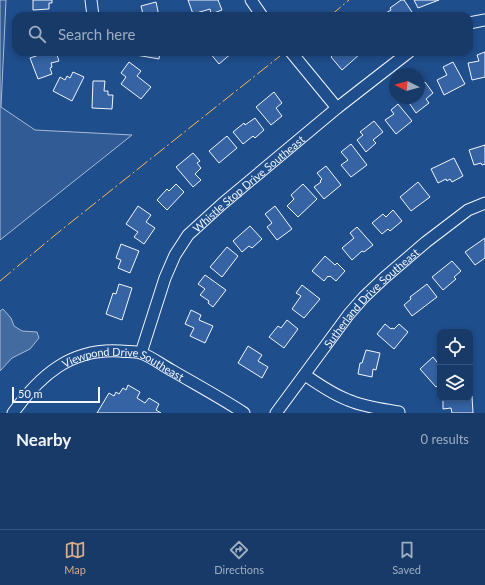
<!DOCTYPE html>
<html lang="en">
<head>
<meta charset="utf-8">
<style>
  body { margin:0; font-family:Lato,sans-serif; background:#244571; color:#f1f3f6 }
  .controls { position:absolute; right:12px; bottom:12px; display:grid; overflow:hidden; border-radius:8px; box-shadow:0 2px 6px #0003 }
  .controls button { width:36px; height:36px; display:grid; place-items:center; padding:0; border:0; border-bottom:1px solid #36547d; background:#173a69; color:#f1f3f6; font:20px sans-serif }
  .compass { position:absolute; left:389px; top:68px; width:36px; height:36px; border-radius:50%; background:#173a69; box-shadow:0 2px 6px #0003; rotate:275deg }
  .scale { position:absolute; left:12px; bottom:10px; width:88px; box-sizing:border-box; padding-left:4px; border:2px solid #f2f6ff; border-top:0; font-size:11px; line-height:14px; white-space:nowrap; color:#f2f6ff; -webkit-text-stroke:3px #1f4e8c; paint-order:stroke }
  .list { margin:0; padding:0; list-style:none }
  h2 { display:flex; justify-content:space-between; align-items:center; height:52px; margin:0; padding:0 16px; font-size:17px }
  h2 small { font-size:13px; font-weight:400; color:#9eadc0 }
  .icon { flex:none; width:22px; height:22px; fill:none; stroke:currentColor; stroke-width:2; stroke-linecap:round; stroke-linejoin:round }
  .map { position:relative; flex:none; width:485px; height:413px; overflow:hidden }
  .search { position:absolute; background:#173a69; box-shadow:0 2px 6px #0003; left:12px; right:12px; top:12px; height:44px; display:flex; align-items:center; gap:10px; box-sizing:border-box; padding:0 14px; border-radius:12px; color:#9eadc0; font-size:15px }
  .sheet { height:116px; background:#173a69 }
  nav { display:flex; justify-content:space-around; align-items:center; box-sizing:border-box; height:56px; border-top:1px solid #36547d; background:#173a69; font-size:11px; color:#9eadc0 }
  nav a { display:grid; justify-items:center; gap:2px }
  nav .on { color:#d6ab8b }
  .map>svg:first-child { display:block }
  .built { fill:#305b95; stroke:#a8bbd7 }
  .water { fill:#446ba0; stroke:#a8bbd7 }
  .building { fill:#3563a3; stroke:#f2f6ff }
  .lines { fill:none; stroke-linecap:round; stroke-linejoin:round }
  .minor-casing { stroke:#f2f6ff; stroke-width:13 }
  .minor { stroke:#1f4e8c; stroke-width:11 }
  .power { stroke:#ffb74d; stroke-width:1; stroke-dasharray:14 3 2 3; stroke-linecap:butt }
  .labels { text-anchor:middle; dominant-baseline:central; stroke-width:3; stroke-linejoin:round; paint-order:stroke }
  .street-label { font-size:11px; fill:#f2f6ff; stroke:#1f4e8c }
</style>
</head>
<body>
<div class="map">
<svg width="485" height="413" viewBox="0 0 485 413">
  <rect width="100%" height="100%" fill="#1f4e8c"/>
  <path class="built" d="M0,0H6L1,107L35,130L132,135L0,240Z"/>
  <path class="water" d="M3,309L11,318L14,326L22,331L37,332L39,338L30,349L12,358L0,371V311Z"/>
  <path class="building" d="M33,0H52V3H49V9L33,10Z
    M188,0H218L222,10L211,14L210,9L193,14Z
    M401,0H404L412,12L407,16H385L384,14L391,10L390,8Z
    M414,0H439L418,8Z
    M156,2L159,16H135L143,14L141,6Z
    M48,52H56L59,61L51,63L52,67L50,68L52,74L38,79L30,58Z
    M136,52H160L159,59L136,55Z
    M209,52H233L219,64Z
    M336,52H358L360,54L342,70L331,57Z
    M485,52V77L472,80L468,63L479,61L477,55Z
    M129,62L141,71L137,76L151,87L141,99L121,84L126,77L121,73Z
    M453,62L465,84L444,95L437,80L447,75L443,67Z
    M73,72L84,77L72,101L53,91L60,77L65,80L67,76L70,78Z
    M93,81H105L104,91H108V95H113L112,109L92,108Z
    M425,82L433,93L426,99L429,103L416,113L407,100L409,98H419V86Z
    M274,92L282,103L276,108L282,116L271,125L256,107Z
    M398,104L412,121L396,134L385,120L394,114L391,110Z
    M255,118L264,130L255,138L253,136L243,144L233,132L244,123L245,125Z
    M374,121L383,132L373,140L376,143L366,152L357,140L363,135L360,132Z
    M227,136L237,148L219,163L209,151Z
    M351,144L367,165L351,177L341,165L348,160L341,152Z
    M485,145V164L482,165L481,163L474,165L469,150Z
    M193,153L200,161L197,163L201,168L195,174L201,180L193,187L176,167Z
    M454,158L463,176L452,182L450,179L447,181L446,179L438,183L431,169Z
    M326,166L341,185L324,199L314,187L321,182L320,181L322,179L317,173Z
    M418,182L430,197L411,211L400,197Z
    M176,184L184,192L167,210L157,200L167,189L169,191Z
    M303,184L317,199L298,217L287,206L294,199L291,195Z
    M138,206L151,215L146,222L155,228L144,244L134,237L138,232L126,224Z
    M275,206L292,229L277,240L267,227L272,223L265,214Z
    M393,210L402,221L390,231L388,229L382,234L372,223L383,214L386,217Z
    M250,226L262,239L252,248L249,246L242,252L233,241Z
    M357,227L373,245L364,252L362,251L352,260L342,248L354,238L350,233Z
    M485,238V258L475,265L465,252Z
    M121,244L139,251L130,273L118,268L121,260L116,258Z
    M227,247L238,256L222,277L210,267Z
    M325,256L335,265L337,263L345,271L336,281L330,276L329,277L328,276L324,281L312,271Z
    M452,261L461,271L454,277L456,279L443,290L432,277Z
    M205,275L226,290L213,307L208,303L209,301L200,295L205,289L198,284Z
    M119,284L132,288L122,320L106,314L113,293L116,294Z
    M427,284L437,297L412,316L404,305L411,299L410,297Z
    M302,285L320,299L304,318L292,309L301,296L296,293Z
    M191,310L201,315L199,320L213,326L205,343L190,336L194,328L185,324Z
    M287,320L298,329L284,348L269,337L278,326L281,328Z
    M385,324L391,329L392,328L394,329L399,324L408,332L394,349L377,334Z
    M248,346L262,355L258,361L268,367L262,378L238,363Z
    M366,350L380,353L376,370L373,369L372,377L358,374L360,363H362Z
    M433,357L440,366V383L436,387L420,369Z
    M128,385L140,392L137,398L145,403L149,398L159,404L156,410L161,413H97L109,393L114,396L116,392L119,394L123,388L126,390Z
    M470,396H472L473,413H452L451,408L443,409V398H470Z"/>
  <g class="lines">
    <defs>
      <g id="minor">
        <path d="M91,0L93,16"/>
        <path d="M251,0L262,16"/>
        <path d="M469,23L485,20"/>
        <path d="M291,52L337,108"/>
        <path id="s1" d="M141,353L165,278L175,255L188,235L222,204L337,108L409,52"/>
        <path d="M305,375C318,384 332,394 348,400C364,407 382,409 399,412"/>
        <path id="s2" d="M13,413C40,375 71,348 120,351C127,352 135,351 141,353C152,357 163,366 173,371C197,385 221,398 244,413"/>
        <path id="s3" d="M276,413L349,314L364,297L384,278L426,242L468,210L485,203"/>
      </g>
    </defs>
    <use href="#minor" class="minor-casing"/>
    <use href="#minor" class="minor"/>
    <path class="power" d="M330,16L349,0
      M0,281L60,231L285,52"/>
  </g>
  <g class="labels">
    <g class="street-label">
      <text stroke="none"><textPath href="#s1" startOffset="207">Whistle Stop Drive Southeast</textPath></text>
      <text stroke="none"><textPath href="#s3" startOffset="150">Sutherland Drive Southeast</textPath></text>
      <text stroke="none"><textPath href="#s2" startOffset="135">Viewpond Drive Southeast</textPath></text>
    </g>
  </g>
</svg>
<div class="controls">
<button><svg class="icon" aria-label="locate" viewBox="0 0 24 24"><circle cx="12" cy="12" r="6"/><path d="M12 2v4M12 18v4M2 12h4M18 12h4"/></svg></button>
<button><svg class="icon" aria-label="layers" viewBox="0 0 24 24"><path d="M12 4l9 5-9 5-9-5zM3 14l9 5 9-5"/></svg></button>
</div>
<svg class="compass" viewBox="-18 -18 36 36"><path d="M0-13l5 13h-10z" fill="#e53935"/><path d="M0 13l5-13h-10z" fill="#9eadc0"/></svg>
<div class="scale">50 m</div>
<div class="search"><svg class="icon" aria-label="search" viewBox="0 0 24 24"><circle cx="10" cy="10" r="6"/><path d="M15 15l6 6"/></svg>Search here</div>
</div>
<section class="sheet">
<h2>Nearby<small>0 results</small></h2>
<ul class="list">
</ul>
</section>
<nav>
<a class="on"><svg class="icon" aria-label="map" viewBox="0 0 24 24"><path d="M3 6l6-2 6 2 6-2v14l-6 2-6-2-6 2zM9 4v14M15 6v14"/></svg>Map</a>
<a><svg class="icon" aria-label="directions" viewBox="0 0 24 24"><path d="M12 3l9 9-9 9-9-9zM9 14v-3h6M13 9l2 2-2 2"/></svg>Directions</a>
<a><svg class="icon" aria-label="saved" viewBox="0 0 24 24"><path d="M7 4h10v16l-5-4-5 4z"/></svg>Saved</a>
</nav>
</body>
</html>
